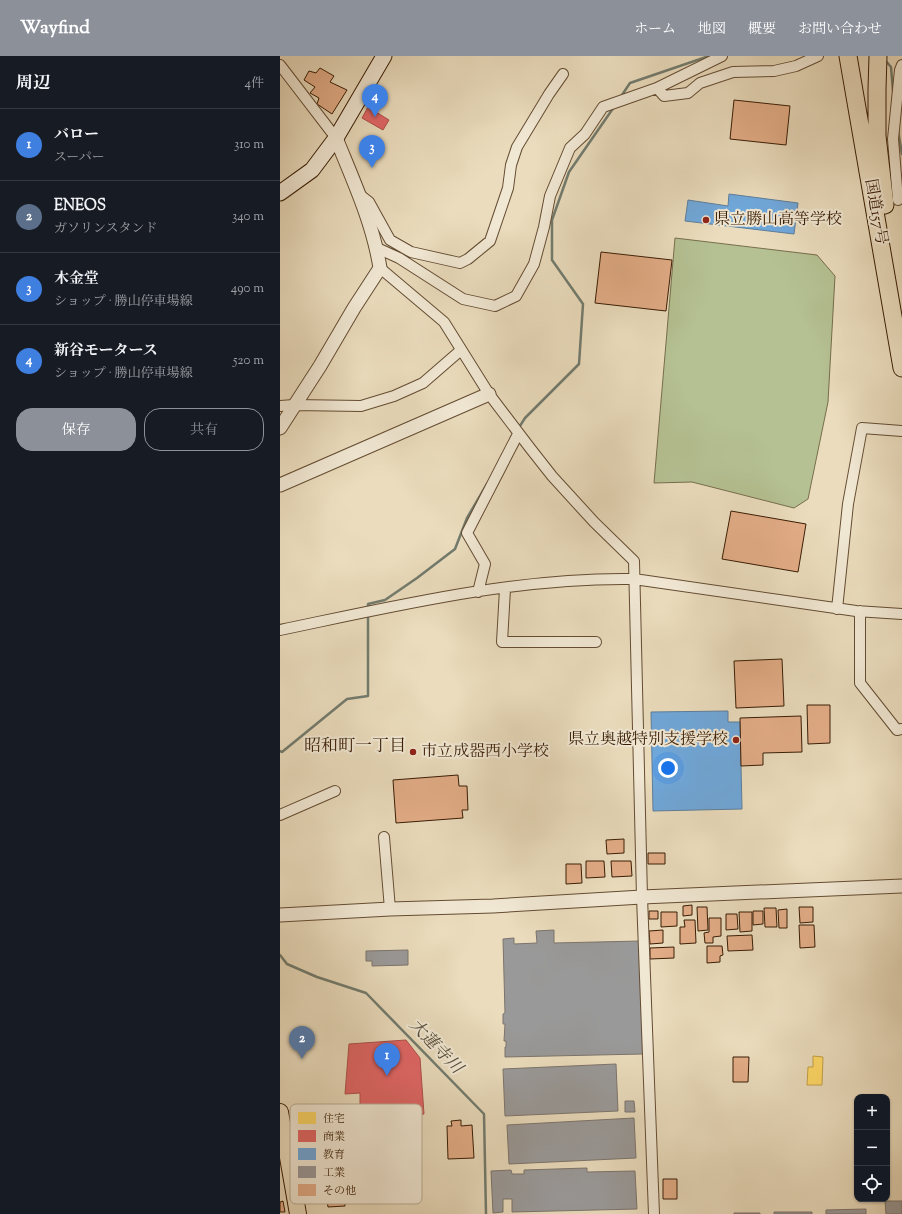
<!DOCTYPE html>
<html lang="ja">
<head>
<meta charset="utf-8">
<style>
  body { margin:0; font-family:"Sorts Mill Goudy","Noto Serif JP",serif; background:#242831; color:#f1f3f6 }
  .controls { position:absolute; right:12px; bottom:12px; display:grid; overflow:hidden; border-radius:8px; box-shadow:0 1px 3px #0004 }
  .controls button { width:36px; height:36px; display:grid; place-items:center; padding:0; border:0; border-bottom:1px solid #363941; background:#171b24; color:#f1f3f6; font:20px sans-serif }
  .you { position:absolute; left:388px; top:712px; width:14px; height:14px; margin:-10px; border:3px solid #fff; border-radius:50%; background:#1a73e8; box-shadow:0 0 0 6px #1a73e833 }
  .badge { display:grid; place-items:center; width:26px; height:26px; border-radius:50%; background:#8c9099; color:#fff; font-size:13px; font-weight:700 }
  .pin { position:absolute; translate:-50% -33px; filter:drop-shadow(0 1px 2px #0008) }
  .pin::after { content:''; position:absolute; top:21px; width:14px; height:12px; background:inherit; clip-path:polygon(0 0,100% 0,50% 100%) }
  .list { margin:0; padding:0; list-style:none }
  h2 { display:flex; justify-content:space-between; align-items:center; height:52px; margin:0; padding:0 16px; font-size:17px }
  h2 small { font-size:13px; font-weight:400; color:#9ea1a6 }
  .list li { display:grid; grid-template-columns:26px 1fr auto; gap:12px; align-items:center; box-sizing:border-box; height:72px; padding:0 16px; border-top:1px solid #363941 }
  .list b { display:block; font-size:15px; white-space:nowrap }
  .list p { margin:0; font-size:13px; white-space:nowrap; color:#9ea1a6 }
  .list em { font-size:13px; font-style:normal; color:#9ea1a6 }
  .actions { display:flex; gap:8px; padding:12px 16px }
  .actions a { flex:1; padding:9px 0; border:1px solid #8c9099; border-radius:16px; text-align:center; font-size:14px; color:#8c9099 }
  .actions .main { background:#8c9099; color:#fff }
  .icon { flex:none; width:22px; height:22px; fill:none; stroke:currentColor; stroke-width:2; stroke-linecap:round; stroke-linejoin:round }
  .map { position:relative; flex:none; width:622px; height:1158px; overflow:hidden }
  header { display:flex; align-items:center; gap:24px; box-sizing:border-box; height:56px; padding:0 20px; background:#8c9099; color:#fff }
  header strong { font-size:19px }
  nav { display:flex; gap:22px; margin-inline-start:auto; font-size:14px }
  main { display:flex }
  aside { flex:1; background:#171b24 }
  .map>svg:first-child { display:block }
  .green { fill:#b5c193; stroke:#766e4c }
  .homes { fill:#ffd966; stroke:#c3a049 }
  .shops { fill:#e06666; stroke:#ae5049 }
  .schools { fill:#6fa8dc; stroke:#5e7e9b }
  .industry { fill:#999; stroke:#7c746c }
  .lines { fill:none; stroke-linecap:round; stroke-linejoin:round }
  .stream { stroke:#727b6e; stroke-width:2.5 }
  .building { fill:#e3ad87; stroke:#381c04 }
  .minor-casing { stroke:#644c32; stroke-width:12 }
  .tertiary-casing { stroke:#644c32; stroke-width:15 }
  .secondary-casing { stroke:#381c04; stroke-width:17 }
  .primary-casing { stroke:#381c04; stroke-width:18 }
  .trunk-casing { stroke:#381c04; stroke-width:19 }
  .minor { stroke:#f1e8d4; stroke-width:10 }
  .tertiary { stroke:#f1e8d4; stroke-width:13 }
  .secondary { stroke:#f1e8d4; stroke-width:15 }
  .primary { stroke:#eadcbd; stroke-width:16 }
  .trunk { stroke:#eadcbd; stroke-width:17 }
  .poi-dot { fill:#8f2418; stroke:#f1e8d4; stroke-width:1.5 }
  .labels { text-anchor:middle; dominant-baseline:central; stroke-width:4; stroke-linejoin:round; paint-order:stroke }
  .street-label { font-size:16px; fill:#381c04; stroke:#f1e8d4 }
  .poi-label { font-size:16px; fill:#381c04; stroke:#f1e8d4; text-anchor:start }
  .neighbourhood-label { font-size:17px; fill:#381c04; stroke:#f1e8d4 }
  .water-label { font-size:17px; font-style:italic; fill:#554c39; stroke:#f1e8d4 }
  .key { fill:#f1e8d4; stroke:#baab96; stroke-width:1 }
  .key-label { font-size:11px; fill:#381c04 }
</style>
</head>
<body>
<header>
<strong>Wayfind</strong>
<nav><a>ホーム</a><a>地図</a><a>概要</a><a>お問い合わせ</a></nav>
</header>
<main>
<aside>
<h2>周辺<small>4件</small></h2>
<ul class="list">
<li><span class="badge" style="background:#3f7fe0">1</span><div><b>バロー</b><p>スーパー</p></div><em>310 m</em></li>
<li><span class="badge" style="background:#5c6f8a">2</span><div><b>ENEOS</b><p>ガソリンスタンド</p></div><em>340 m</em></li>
<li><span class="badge" style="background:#3f7fe0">3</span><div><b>木金堂</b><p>ショップ · 勝山停車場線</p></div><em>490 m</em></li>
<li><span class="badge" style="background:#3f7fe0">4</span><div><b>新谷モータース</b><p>ショップ · 勝山停車場線</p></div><em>520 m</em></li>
</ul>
<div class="actions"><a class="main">保存</a><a>共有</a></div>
</aside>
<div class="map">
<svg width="622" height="1158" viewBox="0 0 622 1158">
  <rect width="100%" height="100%" fill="#eadcbd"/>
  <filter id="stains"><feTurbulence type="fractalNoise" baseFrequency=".005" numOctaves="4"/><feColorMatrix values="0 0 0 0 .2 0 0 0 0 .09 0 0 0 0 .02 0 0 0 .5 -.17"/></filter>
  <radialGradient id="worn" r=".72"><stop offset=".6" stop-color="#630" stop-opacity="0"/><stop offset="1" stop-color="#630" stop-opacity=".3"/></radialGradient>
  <path class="green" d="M395,182L537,199L555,220L548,346L528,443L514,452L412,426L374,427Z"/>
  <path class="homes" d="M533,1000L543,1001L542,1029H527L528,1011H533Z"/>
  <path class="shops" d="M88,51L109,64L103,74L82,62Z
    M126,984L140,1002L144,1058L80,1064V1037L65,1038L69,988Z"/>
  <path class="schools" d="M449,138L518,147L514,178L405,165L408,144L448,150Z
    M448,655V666H460L462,753L373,755L371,656Z"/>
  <path class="industry" d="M274,874V887L360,885L363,998L225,1001V991H226V985H224L225,968H223V958L225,957L223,883L234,882V888L257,887L256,875Z
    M128,894V909L92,910V905H86V895Z
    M336,1008L338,1055L225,1060L223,1013Z
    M345,1045H354L355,1056H345Z
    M354,1062L356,1102L229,1108L227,1069Z
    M307,1112V1116L355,1115L357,1153L232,1156V1143H223V1156L213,1157L211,1115L231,1114L232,1118H244V1114Z
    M605,1145H622V1158H606Z
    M586,1153V1158H546V1154Z
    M494,1156H532V1158H494Z
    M454,1157H480V1158H454Z"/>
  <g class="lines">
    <path class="stream" d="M605,4L611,11L613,35
      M340,42L350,27L429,0
      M618,75L622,98
      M238,373L245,362L299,308L303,248L272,204V164L289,116L334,51
      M88,552V548L105,544L137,522L175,493L187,462L207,428
      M0,695L2,696L67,643L88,640V557
      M0,899L7,908L37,921L86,937L204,1058L206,1158"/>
  </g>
  <path class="building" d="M40,12L54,20L50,26L67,34L52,58L37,48L39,42L30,37L35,31L24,24L29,15L36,17Z
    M454,44L510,50L506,89L450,83Z
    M321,196L392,204L386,255L315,247Z
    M451,455L526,468L518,516L442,503Z
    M502,603L504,650L456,652L454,605Z
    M527,649H550V687L528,688Z
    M521,660L522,696L483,697V709L461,710L460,662Z
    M178,719L179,730H187L188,754H182L183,762L116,767L113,724Z
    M344,783V797L327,798L326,784Z
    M368,797H385V808H368Z
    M306,805H324L325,821L306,822Z
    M331,805H351L352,820L332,821Z
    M286,808H301L302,827L286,828Z
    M412,849V859L403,860V850Z
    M417,851H427L428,874L418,875Z
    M519,851H533V866L520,867Z
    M484,852H496L497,871H485Z
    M507,853V872H499L498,854Z
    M369,855H378V863H369Z
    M473,855H483V868L473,869Z
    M381,856H397V870L381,871Z
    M459,856H472V875L460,876Z
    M446,858H457L458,873L446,874Z
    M429,862H441V880L433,881V887H425L424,877L429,876Z
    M404,864H415L416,887L400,888V871H405Z
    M519,869H534L535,891L520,892Z
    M383,874V887L370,888L369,875Z
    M472,879L473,894L448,895L447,880Z
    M427,890H442L443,899L440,900V906L427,907Z
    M394,891V902L370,903V892Z
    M453,1001H469L468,1026H453Z
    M181,1064V1070L192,1069L194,1102L168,1103L167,1070H172L171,1065Z
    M383,1123H397V1143H383Z
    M65,1143V1150L48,1151L47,1144Z
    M3,1145L5,1156H0V1146Z"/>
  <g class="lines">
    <defs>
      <path id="minor" d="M0,9L56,82
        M377,32L384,40L408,37L420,27L453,16L494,15L516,10L538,0
        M80,139L89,146L110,184L131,196L180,207L188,203L210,185L228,132L231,109L237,91L269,38L283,18
        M618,144L613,83L620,14L622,9
        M97,192L119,202L183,243L215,250L236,240L254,208L264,171L270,140L290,92L305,78L323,51L377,32L442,0
        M100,212L164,266L209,338L250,392L272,420L314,466L354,505L362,841L374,1158
        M0,350L14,349L81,350L114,340L143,327L181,294
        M225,533L222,586H316
        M198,536L205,508L187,477L238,378
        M557,553L568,448L582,372L622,375
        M580,555V627L617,674L622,673
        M0,574C115,550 236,521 354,523L576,555L622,558
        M0,759L55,735
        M104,781L110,853"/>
      <path id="tertiary" d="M0,372L40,310L74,252L100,212C93,167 73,124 56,82
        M0,429L209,338
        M0,859L110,853L213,850L362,841L622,830"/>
      <path id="secondary" d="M0,137L32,114L56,82L104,0"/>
      <path id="primary" d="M0,1056L18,1158"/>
      <path id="trunk" d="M568,0L622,312
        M598,0L597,33V80L605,149"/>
    </defs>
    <use href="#minor" class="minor-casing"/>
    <use href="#tertiary" class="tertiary-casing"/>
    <use href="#secondary" class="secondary-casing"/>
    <use href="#primary" class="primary-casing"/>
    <use href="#trunk" class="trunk-casing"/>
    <use href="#minor" class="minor"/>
    <use href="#tertiary" class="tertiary"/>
    <use href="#secondary" class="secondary"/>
    <use href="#primary" class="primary"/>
    <use href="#trunk" class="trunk"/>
  </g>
  <g class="poi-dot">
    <circle cx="426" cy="164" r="4"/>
    <circle cx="456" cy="684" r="4"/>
    <circle cx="133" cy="696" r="4"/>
  </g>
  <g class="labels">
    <g class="street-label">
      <text transform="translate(595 156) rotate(80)">国道157号</text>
    </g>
    <g class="poi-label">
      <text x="434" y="164">県立勝山高等学校</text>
      <text x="448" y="684" text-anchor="end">県立奥越特別支援学校</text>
      <text x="141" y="696">市立成器西小学校</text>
    </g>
    <g class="neighbourhood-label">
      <text x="75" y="691">昭和町一丁目</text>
    </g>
    <g class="water-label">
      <text transform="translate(155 991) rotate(46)">大蓮寺川</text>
    </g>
  </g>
  <rect x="10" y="1048" width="132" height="100" rx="6" class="key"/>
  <rect x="18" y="1056" width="18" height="12" fill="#ffd966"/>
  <rect x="18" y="1074" width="18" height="12" fill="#e06666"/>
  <rect x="18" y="1092" width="18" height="12" fill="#6fa8dc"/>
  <rect x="18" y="1110" width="18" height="12" fill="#999"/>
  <rect x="18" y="1128" width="18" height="12" fill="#e3ad87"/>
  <g class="key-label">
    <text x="43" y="1066">住宅</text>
    <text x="43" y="1084">商業</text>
    <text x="43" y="1102">教育</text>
    <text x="43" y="1120">工業</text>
    <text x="43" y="1138">その他</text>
  </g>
  <rect width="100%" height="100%" filter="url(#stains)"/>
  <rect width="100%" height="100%" fill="url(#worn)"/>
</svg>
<div class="controls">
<button>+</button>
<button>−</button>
<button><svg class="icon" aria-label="locate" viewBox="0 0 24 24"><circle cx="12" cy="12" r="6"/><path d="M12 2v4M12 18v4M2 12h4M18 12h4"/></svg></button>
</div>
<div class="you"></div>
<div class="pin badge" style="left:107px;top:1020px;background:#3f7fe0">1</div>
<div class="pin badge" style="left:22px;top:1003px;background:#5c6f8a">2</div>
<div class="pin badge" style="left:92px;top:112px;background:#3f7fe0">3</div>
<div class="pin badge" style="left:95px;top:61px;background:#3f7fe0">4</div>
</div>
</main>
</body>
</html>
